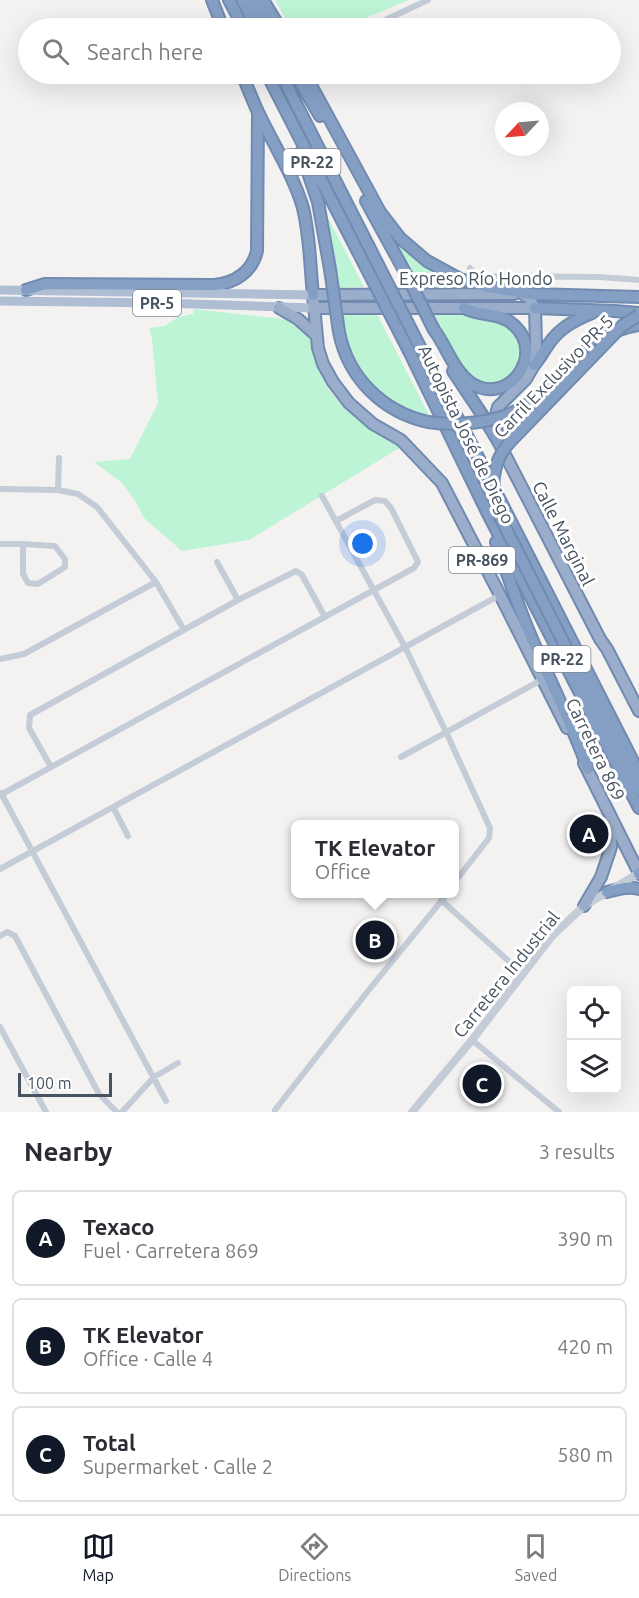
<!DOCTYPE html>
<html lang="en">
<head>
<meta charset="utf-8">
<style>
  body { margin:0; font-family:Ubuntu,sans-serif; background:#f2f2f3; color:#2b2b33 }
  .controls { position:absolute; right:18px; bottom:18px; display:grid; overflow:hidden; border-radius:9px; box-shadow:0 6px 24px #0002 }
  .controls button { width:54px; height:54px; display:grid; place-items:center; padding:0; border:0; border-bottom:2px solid #e1e1e2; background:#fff; color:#2b2b33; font:30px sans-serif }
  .compass { position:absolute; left:495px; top:102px; width:54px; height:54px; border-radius:50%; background:#fff; box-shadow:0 6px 24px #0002; rotate:244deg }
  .scale { position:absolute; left:18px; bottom:15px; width:94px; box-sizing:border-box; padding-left:6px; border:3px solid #475361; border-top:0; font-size:16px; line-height:21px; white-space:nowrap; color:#475361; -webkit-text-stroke:4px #fff; paint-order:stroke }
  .you { position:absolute; left:363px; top:544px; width:21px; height:21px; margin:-15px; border:4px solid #fff; border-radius:50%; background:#1a73e8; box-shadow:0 0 0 9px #1a73e833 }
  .badge { display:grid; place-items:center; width:39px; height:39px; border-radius:50%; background:#111827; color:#fff; font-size:20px; font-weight:700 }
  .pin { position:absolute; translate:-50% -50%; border:3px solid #fff; box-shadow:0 2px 6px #0006 }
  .popup { position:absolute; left:291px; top:820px; width:168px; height:78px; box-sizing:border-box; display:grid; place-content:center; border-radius:9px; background:#fff; filter:drop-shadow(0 2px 4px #0005); font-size:20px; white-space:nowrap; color:#7c7c81 }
  .popup b { font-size:22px; color:#2b2b33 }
  .popup::after { content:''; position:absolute; left:50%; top:100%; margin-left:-12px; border:12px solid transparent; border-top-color:#fff }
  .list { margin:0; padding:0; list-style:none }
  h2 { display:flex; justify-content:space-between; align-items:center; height:78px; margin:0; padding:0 24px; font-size:26px }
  h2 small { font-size:20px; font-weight:400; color:#7c7c81 }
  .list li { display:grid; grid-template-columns:39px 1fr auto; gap:18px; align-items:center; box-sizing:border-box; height:96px; margin:0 12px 12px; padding:0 12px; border:2px solid #e1e1e2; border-radius:9px }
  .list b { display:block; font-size:22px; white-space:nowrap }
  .list p { margin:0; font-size:20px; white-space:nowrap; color:#7c7c81 }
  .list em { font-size:20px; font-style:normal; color:#7c7c81 }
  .icon { flex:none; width:33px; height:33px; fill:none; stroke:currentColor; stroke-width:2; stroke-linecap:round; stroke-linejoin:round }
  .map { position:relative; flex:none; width:639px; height:1112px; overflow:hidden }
  .search { position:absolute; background:#fff; box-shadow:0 6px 24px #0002; left:18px; right:18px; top:18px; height:66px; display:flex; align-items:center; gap:15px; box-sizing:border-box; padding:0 21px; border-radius:33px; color:#7c7c81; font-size:22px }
  .sheet { height:402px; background:#fff }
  nav { display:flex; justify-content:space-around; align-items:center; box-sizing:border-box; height:84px; border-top:2px solid #e1e1e2; background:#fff; font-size:16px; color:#7c7c81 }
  nav a { display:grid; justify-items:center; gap:3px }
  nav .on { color:#111827 }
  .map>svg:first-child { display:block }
  .green { fill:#bdf4d6 }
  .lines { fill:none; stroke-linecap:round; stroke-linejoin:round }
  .trunk-casing { stroke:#708ab0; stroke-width:14 }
  .motorway-casing { stroke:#708ab0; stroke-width:14 }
  .minor { stroke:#c4ccd7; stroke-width:6 }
  .tertiary { stroke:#c4ccd7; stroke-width:8 }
  .primary { stroke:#afbed2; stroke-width:9 }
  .trunk { stroke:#9aaecb; stroke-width:10 }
  .motorway { stroke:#859fc4; stroke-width:10 }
  .motorway-bridge-casing { stroke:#708ab0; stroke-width:14; stroke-linecap:butt }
  .motorway-bridge { stroke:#859fc4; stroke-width:10 }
  .labels { text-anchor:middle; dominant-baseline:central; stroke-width:6; stroke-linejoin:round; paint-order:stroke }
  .shield { fill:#fff; stroke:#7e8790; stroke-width:1.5 }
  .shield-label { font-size:16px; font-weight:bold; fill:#475361 }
  .street-label { font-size:18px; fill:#475361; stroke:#fff }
</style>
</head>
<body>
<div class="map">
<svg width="639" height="1112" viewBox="0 0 639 1112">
  <rect width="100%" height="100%" fill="#f4f1f1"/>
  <path class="green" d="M275,0H409L341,28H291Z
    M324,210L364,287L337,288Z
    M393,236L417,259L448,279L474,288V291L423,290L390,237Z
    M194,309L284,319C291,322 300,326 305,331C312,340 313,352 316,362C318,371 324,380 328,388C347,415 372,432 401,447L249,540L182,551L144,518L136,502L121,482L94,462L130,459L158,403L152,339L149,328L165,326L178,317L193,314Z
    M341,313L377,314L430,417C423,415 414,414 407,411C376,397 352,370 344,336C342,329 342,320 341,313Z
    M435,314C453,316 478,313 494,319C548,339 511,402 476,379C456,367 443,336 435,314Z"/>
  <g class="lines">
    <defs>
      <path id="trunk" d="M514,294L313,295L318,348L323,364L333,382L349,403L373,424L401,440L442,483L500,595L567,728
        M523,294L529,298L535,308L536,345L534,365L526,379L498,407L495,418L498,441L600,639L607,649L639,711
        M279,308L298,319L317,336
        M313,308H535
        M584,763L639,873
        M584,906L601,877L611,847L610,819"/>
      <path id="motorway" d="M212,0L223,28
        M229,0L244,28
        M242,0L257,28
        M253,0L269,28
        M263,0L280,28
        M242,74C247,86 252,99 258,112C272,142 294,176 303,208C310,236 310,266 313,295
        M267,74L357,250
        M281,74L368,245
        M295,74L320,116
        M305,74L380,212L400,238L427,261L460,279L488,287L531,294L639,297
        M301,152L318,202L330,269
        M366,201L406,274
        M26,290L45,284L214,285C235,283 252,272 257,251L258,114
        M535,308L615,311L639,313
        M434,330C447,347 453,370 471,383C507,407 546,356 515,326C500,311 480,317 464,308
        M339,332C348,378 383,412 428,422
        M420,347L473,447L639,773
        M409,351L486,510L639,808
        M534,365C540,359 543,352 548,345C559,328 575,320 592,313
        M453,371L481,413L498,441
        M505,416C548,399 564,363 600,340C612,332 625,327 639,325
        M496,542C508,577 520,612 535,646C553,687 573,727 588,769
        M572,659L639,790
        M639,873V874
        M607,892C619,889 628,886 639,889"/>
    </defs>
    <use href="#trunk" class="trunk-casing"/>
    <use href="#motorway" class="motorway-casing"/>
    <path class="minor" d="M368,28L428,0
      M470,268L475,273L485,276L600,277L639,280
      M0,489L58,490L78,494L97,507L156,582L184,630
      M58,490L59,458
      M322,496L405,647L446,732L490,828L489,838L454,883
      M0,544H23
      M23,544L55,546L65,559V567L38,584L28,583L23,574Z
      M217,562L238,600
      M0,659L24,654L156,582
      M401,757L543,679
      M51,767L29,728L30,715L238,600L296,571L302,575L325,617
      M1,793L166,1101
      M2,794L414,568L418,562L391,508L385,501L375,500L336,521
      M113,807L128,836
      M0,869L500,595
      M441,900L523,974
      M0,936L7,932L15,936L99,1094L117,1112
      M0,1027L46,1112
      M472,1040L559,1112
      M122,1112L154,1077L178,1063
      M275,1112V1110L368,991L447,894"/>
    <path class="tertiary" d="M412,1112L472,1040L552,936L584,906L639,873"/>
    <path class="primary" d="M0,290L313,295
      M0,301L162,303L313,308"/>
    <use href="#trunk" class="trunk"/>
    <use href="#motorway" class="motorway"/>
    <defs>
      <path id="motorway-bridge" d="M368,245L420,347
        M357,250L409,351
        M330,269L339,332
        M406,274L434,330
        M428,422C455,426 479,424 505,416
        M572,659L499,515C490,491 491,463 509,443L622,326L639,315"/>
    </defs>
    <use href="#motorway-bridge" class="motorway-bridge-casing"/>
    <use href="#motorway-bridge" class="motorway-bridge"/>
  </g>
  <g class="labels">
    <g class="shield">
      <rect x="283.5" y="149" width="57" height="26" rx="4.5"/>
      <rect x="133" y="290" width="48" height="26" rx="4.5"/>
      <rect x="449" y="547" width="66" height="26" rx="4.5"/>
      <rect x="533.5" y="646" width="57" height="26" rx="4.5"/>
    </g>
    <g class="shield-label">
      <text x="312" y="162">PR-22</text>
      <text x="157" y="303">PR-5</text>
      <text x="482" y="560">PR-869</text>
      <text x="562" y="659">PR-22</text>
    </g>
    <g class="street-label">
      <text x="476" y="278">Expreso Río Hondo</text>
      <text transform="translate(553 376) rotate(-46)">Carril Exclusivo PR-5</text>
      <text transform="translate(467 434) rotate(64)">Autopista José de Diego</text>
      <text transform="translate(564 533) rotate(63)">Calle Marginal</text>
      <text transform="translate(596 749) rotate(64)">Carretera 869</text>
      <text transform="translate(506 974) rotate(-51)">Carretera Industrial</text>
    </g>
  </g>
</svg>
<div class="controls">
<button><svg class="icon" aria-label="locate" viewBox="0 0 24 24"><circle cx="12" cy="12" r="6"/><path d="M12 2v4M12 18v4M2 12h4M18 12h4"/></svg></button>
<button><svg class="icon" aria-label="layers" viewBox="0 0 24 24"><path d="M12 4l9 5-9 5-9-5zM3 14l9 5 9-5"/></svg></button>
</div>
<svg class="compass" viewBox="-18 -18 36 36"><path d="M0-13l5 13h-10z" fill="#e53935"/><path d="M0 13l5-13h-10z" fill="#7c7c81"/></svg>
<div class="scale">100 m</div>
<div class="you"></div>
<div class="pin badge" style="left:589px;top:834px">A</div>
<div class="pin badge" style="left:375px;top:940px">B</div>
<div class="popup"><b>TK Elevator</b>Office</div>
<div class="pin badge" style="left:482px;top:1084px">C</div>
<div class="search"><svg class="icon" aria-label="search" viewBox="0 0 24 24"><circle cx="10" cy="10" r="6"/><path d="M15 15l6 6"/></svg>Search here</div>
</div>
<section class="sheet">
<h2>Nearby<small>3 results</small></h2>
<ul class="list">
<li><span class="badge">A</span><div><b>Texaco</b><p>Fuel · Carretera 869</p></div><em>390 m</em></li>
<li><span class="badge">B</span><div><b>TK Elevator</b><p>Office · Calle 4</p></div><em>420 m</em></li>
<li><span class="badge">C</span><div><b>Total</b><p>Supermarket · Calle 2</p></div><em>580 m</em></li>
</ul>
</section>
<nav>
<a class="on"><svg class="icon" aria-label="map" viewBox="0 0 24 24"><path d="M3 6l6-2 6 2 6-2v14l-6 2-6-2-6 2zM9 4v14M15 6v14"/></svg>Map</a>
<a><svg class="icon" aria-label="directions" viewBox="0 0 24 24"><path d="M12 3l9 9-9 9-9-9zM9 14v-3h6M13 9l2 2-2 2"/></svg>Directions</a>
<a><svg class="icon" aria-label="saved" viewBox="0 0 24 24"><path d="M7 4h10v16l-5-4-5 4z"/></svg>Saved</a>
</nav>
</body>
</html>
